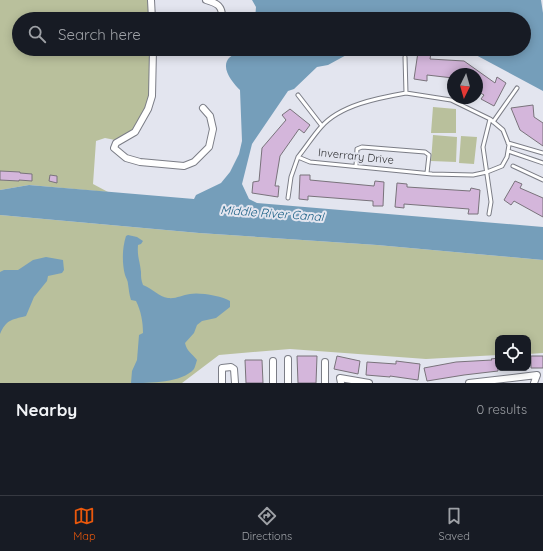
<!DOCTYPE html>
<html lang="en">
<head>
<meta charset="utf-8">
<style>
  body { margin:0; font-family:Quicksand,sans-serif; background:#242831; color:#f1f3f6 }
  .controls { position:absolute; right:12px; bottom:12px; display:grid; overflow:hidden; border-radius:8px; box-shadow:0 2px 10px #0003 }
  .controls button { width:36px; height:36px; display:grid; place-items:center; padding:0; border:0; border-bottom:1px solid #363941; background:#171b24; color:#f1f3f6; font:20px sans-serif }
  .compass { position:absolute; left:447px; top:68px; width:36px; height:36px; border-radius:50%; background:#171b24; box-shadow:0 2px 10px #0003; rotate:185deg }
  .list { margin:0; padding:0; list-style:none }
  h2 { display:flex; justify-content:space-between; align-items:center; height:52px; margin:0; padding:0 16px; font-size:17px }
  h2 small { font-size:13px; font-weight:400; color:#9ea1a6 }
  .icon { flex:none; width:22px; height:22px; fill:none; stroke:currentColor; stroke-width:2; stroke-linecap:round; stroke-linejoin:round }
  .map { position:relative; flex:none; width:543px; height:383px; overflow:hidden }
  .search { position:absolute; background:#171b24; box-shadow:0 2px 10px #0003; left:12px; right:12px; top:12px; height:44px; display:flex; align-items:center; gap:10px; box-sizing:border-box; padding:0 14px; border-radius:22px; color:#9ea1a6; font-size:15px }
  .sheet { height:112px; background:#171b24 }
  nav { display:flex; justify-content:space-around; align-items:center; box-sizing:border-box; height:56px; border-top:1px solid #363941; background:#171b24; font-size:11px; color:#9ea1a6 }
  nav a { display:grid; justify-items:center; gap:2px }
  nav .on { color:#ea580c }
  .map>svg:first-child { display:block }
  .green { fill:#b9c09c }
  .water { fill:#759eba }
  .building { fill:#d4b6db; stroke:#79737b }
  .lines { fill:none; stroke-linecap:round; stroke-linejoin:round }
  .lane-casing { stroke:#7b7d86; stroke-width:5 }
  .street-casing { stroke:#7b7d86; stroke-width:8 }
  .lane { stroke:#fff; stroke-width:3 }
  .street { stroke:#fff; stroke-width:6 }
  .labels { text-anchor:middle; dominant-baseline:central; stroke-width:4; stroke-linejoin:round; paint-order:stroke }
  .street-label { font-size:11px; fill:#313235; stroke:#e3e5ef }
  .water-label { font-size:12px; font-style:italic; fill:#165d83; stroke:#e3e5ef }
</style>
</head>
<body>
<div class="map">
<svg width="543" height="383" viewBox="0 0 543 383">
  <rect width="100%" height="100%" fill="#e3e5ef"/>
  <path class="green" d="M0,0H151L152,19H19V49H153L152,96L135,132L115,140L105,138L96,141L93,184L108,192L29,185L0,190Z
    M433,107L456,109V133H431Z
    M433,135L457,137L456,162L431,161Z
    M461,136L477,137L474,164L459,163Z
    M0,215L199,233L377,245L543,260V353L528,354V338H498V355L426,359L290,349L219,355L182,383H0Z"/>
  <path class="water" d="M252,0H541L543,13V91L474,54L456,49H524V19H255L256,7Z
    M248,49H370L350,53L328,65L317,67L294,89L288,91L252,144L242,184L249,199L257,203L543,227V260L377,245L199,233L0,215V190L29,185L194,199L196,195L221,183L230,172L239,154L242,141L240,90C233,83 219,67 230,57C235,53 242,51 248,49Z
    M128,235L137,237L143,241L141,244L138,245C137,257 140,261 141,272C141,277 141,280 143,285C152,288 159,297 168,298C176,299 182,295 190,294C199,292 222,296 230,301V307L216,318L202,321L197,325L194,333L185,343C187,352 192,353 197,360C196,363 195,367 194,369C182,383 150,383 131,383L132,371L137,360L139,335L143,333C143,322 141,311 136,301L131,300C129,294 129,290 128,284C128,281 126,278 125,275C122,264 122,248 126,236Z
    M46,257L63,260L64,270L62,273L48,276L47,281L34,297L26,316C11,320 7,319 0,334V272L4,270H18L33,260Z"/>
  <path class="building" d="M418,52L431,53L430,59L464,61L495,83L497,77L506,83L494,106L481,99L484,95L477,91V74H453V78L427,75V81L414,79Z
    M533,105L534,117L543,123V146L520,130L511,108Z
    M290,109L310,125L304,133L299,129L280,156L275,186H279L278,197L252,193L253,182L259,181L262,148L286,120L282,115Z
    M0,171L20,172V173L32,174V181L19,180V181L0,180Z
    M50,175L57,176V183L49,181Z
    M300,175H310V180L374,186L375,181L384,182L383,206H373V201L308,196V200L299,199Z
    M515,181L522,184L520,188L543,198V217L514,201L511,205L504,200Z
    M397,183L407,184V187L470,191L471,188L480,190L478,214H468L469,209L404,204V208L395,207Z
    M297,356H317L316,383H298Z
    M337,356L360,361L358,374L334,369Z
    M531,356H543V368H531Z
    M498,358V371L464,375L427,381L424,368L456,362L492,360L491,359Z
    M245,360H262L263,383H246Z
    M396,361L420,364L418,380L390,376V377L366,375L367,362L396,364Z"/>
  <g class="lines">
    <defs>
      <path id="lane" d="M405,57L406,93
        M406,93L451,100L490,119L503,130L509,145L507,157L502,166L487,172L473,175L432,174L310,162L298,157C306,147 313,136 321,127C340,105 378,98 406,93Z
        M298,95L322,126
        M493,122L517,88
        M508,143L543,153
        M508,151L543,163
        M356,166L357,149L362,147L425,152L429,155L427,173
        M513,166L543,180
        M288,198L291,177L298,157
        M489,214L491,202L483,147L490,119"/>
      <path id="street" d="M151,0L152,19
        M206,0C217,3 223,6 222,19
        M153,49L152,96L148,109L135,132L116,143L114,148L126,158L140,162L184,166L194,162L209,147L213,129L210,116L203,108
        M288,359V383
        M273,361V383
        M222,383V368L231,367L234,369L235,383
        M325,383V362
        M341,383L340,378L369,383
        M469,383L537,375L534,383"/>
    </defs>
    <use href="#lane" class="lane-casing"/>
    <use href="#street" class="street-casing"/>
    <use href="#lane" class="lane"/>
    <use href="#street" class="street"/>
  </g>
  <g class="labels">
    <g class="street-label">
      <text transform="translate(356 156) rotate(6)">Inverrary Drive</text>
    </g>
    <g class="water-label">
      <text transform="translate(272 213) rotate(4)">Middle River Canal</text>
    </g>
  </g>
</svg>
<div class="controls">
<button><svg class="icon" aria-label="locate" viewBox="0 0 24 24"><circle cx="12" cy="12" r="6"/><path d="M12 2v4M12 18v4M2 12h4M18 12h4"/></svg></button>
</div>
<svg class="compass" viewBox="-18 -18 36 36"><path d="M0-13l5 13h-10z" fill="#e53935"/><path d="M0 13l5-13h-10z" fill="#9ea1a6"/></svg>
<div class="search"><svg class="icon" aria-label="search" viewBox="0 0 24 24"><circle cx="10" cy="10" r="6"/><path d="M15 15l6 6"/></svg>Search here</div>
</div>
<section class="sheet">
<h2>Nearby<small>0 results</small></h2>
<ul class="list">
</ul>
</section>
<nav>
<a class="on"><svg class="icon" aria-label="map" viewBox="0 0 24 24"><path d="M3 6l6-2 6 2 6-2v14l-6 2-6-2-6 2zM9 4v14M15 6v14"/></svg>Map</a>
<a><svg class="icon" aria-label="directions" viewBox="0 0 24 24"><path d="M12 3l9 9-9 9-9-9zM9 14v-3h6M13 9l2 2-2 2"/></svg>Directions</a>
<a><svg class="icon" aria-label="saved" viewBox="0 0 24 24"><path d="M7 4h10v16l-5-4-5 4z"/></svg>Saved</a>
</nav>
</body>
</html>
